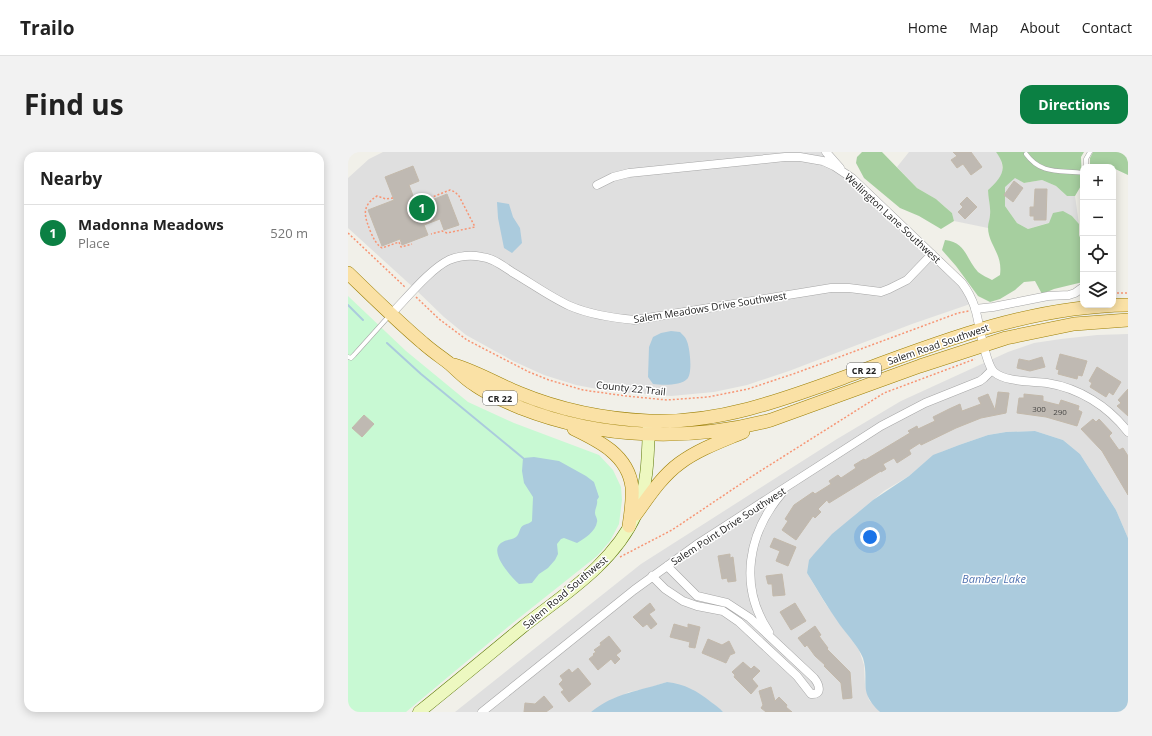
<!DOCTYPE html>
<html lang="en">
<head>
<meta charset="utf-8">
<style>
  body { margin:0; font-family:"Open Sans",sans-serif; background:#f2f2f2; color:#222 }
  .controls { position:absolute; right:12px; top:12px; display:grid; overflow:hidden; border-radius:8px; box-shadow:0 2px 10px #0003 }
  .controls button { width:36px; height:36px; display:grid; place-items:center; padding:0; border:0; border-bottom:1px solid #e0e0e0; background:#fff; color:#222; font:20px sans-serif }
  .you { position:absolute; left:522px; top:385px; width:14px; height:14px; margin:-10px; border:3px solid #fff; border-radius:50%; background:#1a73e8; box-shadow:0 0 0 6px #1a73e833 }
  .badge { display:grid; place-items:center; width:26px; height:26px; border-radius:50%; background:#0b8043; color:#fff; font-size:13px; font-weight:700 }
  .pin { position:absolute; translate:-50% -50%; border:2px solid #fff; box-shadow:0 1px 4px #0006 }
  .list { margin:0; padding:0; list-style:none }
  h2 { display:flex; justify-content:space-between; align-items:center; height:52px; margin:0; padding:0 16px; font-size:17px }
  h2 small { font-size:13px; font-weight:400; color:#767676 }
  .list li { display:grid; grid-template-columns:26px 1fr auto; gap:12px; align-items:center; box-sizing:border-box; height:56px; padding:0 16px; border-top:1px solid #e0e0e0 }
  .list b { display:block; font-size:15px; white-space:nowrap }
  .list p { margin:0; font-size:13px; white-space:nowrap; color:#767676 }
  .list em { font-size:13px; font-style:normal; color:#767676 }
  .icon { flex:none; width:22px; height:22px; fill:none; stroke:currentColor; stroke-width:2; stroke-linecap:round; stroke-linejoin:round }
  .map { position:relative; flex:none; width:780px; height:560px; overflow:hidden; border-radius:12px }
  header { display:flex; align-items:center; gap:24px; box-sizing:border-box; height:56px; padding:0 20px; background:#fff; border-bottom:1px solid #e0e0e0 }
  header strong { font-size:19px }
  nav { display:flex; gap:22px; margin-inline-start:auto; font-size:14px }
  .intro { display:flex; align-items:center; justify-content:space-between; box-sizing:border-box; height:96px; padding:0 24px }
  h1 { margin:0; font-size:28px }
  .button { padding:10px 18px; border-radius:12px; background:#0b8043; color:#fff; font-size:14px; font-weight:700 }
  main { display:flex; gap:24px; padding:0 24px }
  aside { flex:1; background:#fff; border-radius:12px; box-shadow:0 2px 10px #0003 }
  .map>svg:first-child { display:block }
  .residential { fill:#dfdfdf }
  .forest { fill:#a6cf9f }
  .park { fill:#c8f9d3 }
  .water { fill:#abcbdd }
  .lines { fill:none; stroke-linecap:round; stroke-linejoin:round }
  .stream { stroke:#abcbdd; stroke-width:2 }
  .building { fill:#bfb9b2; stroke:#c3b9ab }
  .service-casing { stroke:#a6a6a6; stroke-width:5 }
  .minor-casing { stroke:#a6a6a6; stroke-width:9 }
  .secondary-casing { stroke:#5d7908; stroke-width:13 }
  .primary-casing { stroke:#9b7f04; stroke-width:14 }
  .path { stroke:#f79574; stroke-width:1.5; stroke-dasharray:2 2; stroke-linecap:butt }
  .service { stroke:#fff; stroke-width:4 }
  .minor { stroke:#fff; stroke-width:8 }
  .secondary { stroke:#edf8c0; stroke-width:12 }
  .primary { stroke:#fae1a5; stroke-width:13 }
  .labels { text-anchor:middle; dominant-baseline:central; stroke-width:3; stroke-linejoin:round; paint-order:stroke }
  .number-label { font-size:8px; fill:#494846 }
  .shield { fill:#fff; stroke:#646464; stroke-width:1 }
  .shield-label { font-size:9px; font-weight:bold; fill:#222 }
  .street-label { font-size:10px; fill:#222; stroke:#fff }
  .water-label { font-size:11px; font-style:italic; fill:#4f72b0; stroke:#fff }
</style>
</head>
<body>
<header>
<strong>Trailo</strong>
<nav><a>Home</a><a>Map</a><a>About</a><a>Contact</a></nav>
</header>
<div class="intro"><h1>Find us</h1><a class="button">Directions</a></div>
<main>
<aside>
<h2>Nearby<small></small></h2>
<ul class="list">
<li><span class="badge">1</span><div><b>Madonna Meadows</b><p>Place</p></div><em>520 m</em></li>
</ul>
</aside>
<div class="map">
<svg width="780" height="560" viewBox="0 0 780 560">
  <rect width="100%" height="100%" fill="#f1f0e9"/>
  <path class="residential" d="M35,0H478L610,127L625,151L564,172L441,219L399,233L366,240L323,244L260,239L228,233L196,223L165,209L118,183L96,165L67,137L0,76V26L21,7Z
    M561,0H648L653,6L655,21L651,28L640,38L643,62L640,76L606,69L604,61L588,47L569,36L549,15Z
    M667,25L676,31L694,28L708,34L719,44H727L731,72L724,64L680,77L669,71L657,54V34Z
    M780,182V386L768,358L732,302L715,288L687,279L658,280L640,283L611,293L593,300L580,308L561,324L536,339L507,363L459,421L477,451L511,498L516,513L517,533L521,548L532,560H375L364,551L319,530L297,537L281,540L243,560H107L293,412L489,287L553,249L660,200L686,191L713,187L749,183Z"/>
  <path class="forest" d="M514,0H534L569,36L588,47L597,55L604,61L606,69L593,77L571,64L552,56L516,26L508,11L509,5Z
    M648,0H736L733,5L734,32L727,44H719L708,34L694,28L676,31L667,26L657,35V54L669,71L680,77L701,71L705,61L715,59L724,64L731,72V83L735,93V130L706,137L694,142L687,129L676,130L667,138L652,147L642,150L630,144L608,114L594,98L597,88C618,90 618,107 630,120C634,123 640,126 644,128L652,123C655,101 640,93 640,75C640,71 642,67 642,63C643,55 640,46 640,38C653,26 661,17 648,0Z
    M745,0H780V23L765,16V15H742V6Z"/>
  <path class="park" d="M0,144L58,199L120,250L166,271L251,303L265,318L273,335L274,348L271,372L262,389L249,404L166,470L58,560H0Z"/>
  <path class="water" d="M149,50L161,52L165,65L172,76L174,91L164,101L156,96L150,66Z
    M323,179L332,180C334,182 337,185 338,187C342,194 345,222 339,227C333,234 314,233 305,232L300,225L301,195L305,185L313,181Z
    M687,279L715,288L732,302L768,358L780,386V560H532C509,538 522,530 515,506C510,494 500,484 492,473C480,456 470,439 459,421L461,408L466,402L484,382L525,348L561,324L585,303L611,293L640,283L658,280Z
    M186,305L211,309L238,324L246,330L251,345L249,348C250,353 247,356 247,361C247,364 250,367 249,370C248,379 236,387 229,391L216,386L213,387L209,392L210,402L207,408L200,416L191,422L184,431L171,432C164,426 143,403 151,393C157,387 162,389 168,385C172,382 171,375 176,373C180,371 181,372 184,369L185,345L176,331L174,319L175,306Z
    M319,530C337,532 349,539 363,550C367,553 372,556 375,560H243C266,541 292,539 319,530Z"/>
  <g class="lines">
    <path class="stream" d="M0,153L15,168
      M39,191L73,222L175,306"/>
  </g>
  <path class="building" d="M605,0H623L634,15L623,23L615,12L609,16L603,8L609,4Z
    M65,14L71,29L61,33L69,54L99,42L111,73L96,78L92,67L76,73L80,83L54,93L52,87L34,94L20,58L46,48L37,25Z
    M666,29L675,36L665,50L656,43Z
    M687,37H699L698,68H686V64H682V55H686Z
    M619,45L629,55L617,67L610,60L615,55L612,52Z
    M712,202L739,209L734,224L730,223L729,227L710,222L711,218L708,217Z
    M694,205L697,215L682,219L669,216L671,207L681,209Z
    M749,215L773,230L765,243L761,240L758,245L742,235L744,231L741,229Z
    M780,237V264L769,254L773,251L770,248Z
    M650,240L661,241L658,261L633,266L608,276L573,293L572,291L561,298L563,302L549,311L546,306L535,312L538,317L533,320V319L481,351L479,348L470,357L473,360L467,366L465,364L448,388L434,378L440,369L437,367L446,353L465,340L467,342L483,332L481,329L490,323L493,326L508,316L506,313L516,307L517,308L562,281L560,279L569,274L570,277L587,269L585,265L601,257L612,252L614,259L633,252L630,246L640,242L647,258Z
    M676,242L695,244V249L711,253L713,248L731,254L730,258L734,260L729,274L698,265L669,261L671,246H676Z
    M16,263L26,272L14,285L4,276Z
    M745,267L748,270L751,267L764,281L761,284L771,298L775,296L780,304V343L754,299L733,277Z
    M426,386L448,395L440,414L428,409L432,399L422,395Z
    M382,402V406L385,405L388,429L380,430L379,426L374,427L370,404Z
    M434,422L437,443L425,444L424,432H420L418,424Z
    M302,451L307,458L301,462L309,472L303,477L299,472L295,475L285,465Z
    M447,451L458,469L443,478L432,460Z
    M326,472L340,476V472L352,475L347,496L341,495L342,490L322,485Z
    M467,474L473,483L471,484L480,496L479,497L502,520L504,546L495,547L493,531L476,514L477,513L467,504L459,493L457,495L450,486Z
    M261,484L273,499L268,503L272,507L267,512L263,507L250,518L241,507L246,503L245,502L248,500L246,498L253,493L252,491Z
    M360,487L374,493L381,489L387,501L382,503L378,511L354,501Z
    M395,510L403,517L406,514L412,519L404,527L410,534L403,542L386,525L387,523L384,520Z
    M230,516L243,532L221,550L213,540L216,538L211,532L215,528L212,524L221,517L224,521Z
    M423,535L427,549L431,545L439,553L438,555L444,560H418L413,556L415,553L411,539Z
    M196,544L205,555L198,560H176L177,551L187,552Z"/>
  <g class="lines">
    <defs>
      <path id="service" d="M678,2C693,23 712,18 735,21
        M738,15V7L742,0
        M0,205L3,206L6,203L41,164"/>
      <path id="minor" d="M478,0L492,16
        M249,33L265,25L281,21L437,5H452L475,9L486,14L504,26L614,131C620,139 624,147 627,156C631,169 637,212 646,220C657,230 683,229 699,231C731,236 760,254 780,280
        M627,157L645,155L700,144L721,143L727,141L734,136
        M43,162C58,147 82,117 101,108C111,104 124,103 134,105C145,106 155,114 164,120C183,131 202,145 222,154C243,163 265,166 287,168L483,136H501L533,140L541,137L559,128L584,102
        M304,424L317,437L335,449L349,454L375,459L391,470L449,524L463,542C475,543 471,532 466,526L402,466L379,451L349,444L319,414
        M421,480C390,434 400,381 434,341
        M134,560L286,438L351,391L533,274L577,251L632,229L636,226L644,218"/>
      <path id="secondary" d="M71,560C107,531 142,502 177,473C218,441 266,411 288,362C300,333 300,303 301,272"/>
      <path id="primary" d="M0,121C25,145 49,169 75,191C84,199 93,205 102,212C110,219 117,227 127,233C141,243 157,249 173,256C252,287 341,290 423,268L572,214L658,186L726,172L780,168
        M106,213C129,220 149,232 171,241C212,258 257,267 301,269C374,272 442,245 508,221C596,188 685,154 780,153
        M226,277C251,289 280,303 284,335C285,348 283,361 281,374
        M288,362C301,344 314,324 332,311C351,297 374,289 395,280"/>
    </defs>
    <use href="#service" class="service-casing"/>
    <use href="#minor" class="minor-casing"/>
    <use href="#secondary" class="secondary-casing"/>
    <use href="#primary" class="primary-casing"/>
    <path class="path" d="M45,46L38,47L29,44C12,55 17,65 23,81C26,87 28,92 34,96L51,90L53,95L64,92
      M82,46L102,38L107,40L111,44L127,75L99,81L94,79L83,82
      M0,81L58,136
      M765,141H780
      M68,145L91,167L119,188L181,220L201,228L235,238L278,244L319,248L360,245L400,237L448,221L610,161L621,159
      M272,405L324,378L406,323L536,241L627,207"/>
    <use href="#service" class="service"/>
    <use href="#minor" class="minor"/>
    <use href="#secondary" class="secondary"/>
    <use href="#primary" class="primary"/>
  </g>
  <g class="labels">
    <g class="number-label">
      <text x="691" y="256">300</text>
      <text x="712" y="259">290</text>
    </g>
    <g class="shield">
      <rect x="499" y="211" width="34" height="14" rx="3"/>
      <rect x="135" y="239" width="34" height="14" rx="3"/>
    </g>
    <g class="shield-label">
      <text x="516" y="218">CR 22</text>
      <text x="152" y="246">CR 22</text>
    </g>
    <g class="street-label">
      <text transform="translate(545 66) rotate(43)">Wellington Lane Southwest</text>
      <text transform="translate(362 155) rotate(-9)">Salem Meadows Drive Southwest</text>
      <text transform="translate(590 192) rotate(-19)">Salem Road Southwest</text>
      <text transform="translate(283 236) rotate(6)">County 22 Trail</text>
      <text transform="translate(380 374) rotate(-33)">Salem Point Drive Southwest</text>
      <text transform="translate(217 440) rotate(-40)">Salem Road Southwest</text>
    </g>
    <g class="water-label">
      <text x="646" y="426">Bamber Lake</text>
    </g>
  </g>
</svg>
<div class="controls">
<button>+</button>
<button>−</button>
<button><svg class="icon" aria-label="locate" viewBox="0 0 24 24"><circle cx="12" cy="12" r="6"/><path d="M12 2v4M12 18v4M2 12h4M18 12h4"/></svg></button>
<button><svg class="icon" aria-label="layers" viewBox="0 0 24 24"><path d="M12 4l9 5-9 5-9-5zM3 14l9 5 9-5"/></svg></button>
</div>
<div class="you"></div>
<div class="pin badge" style="left:74px;top:56px">1</div>
</div>
</main>
</body>
</html>
